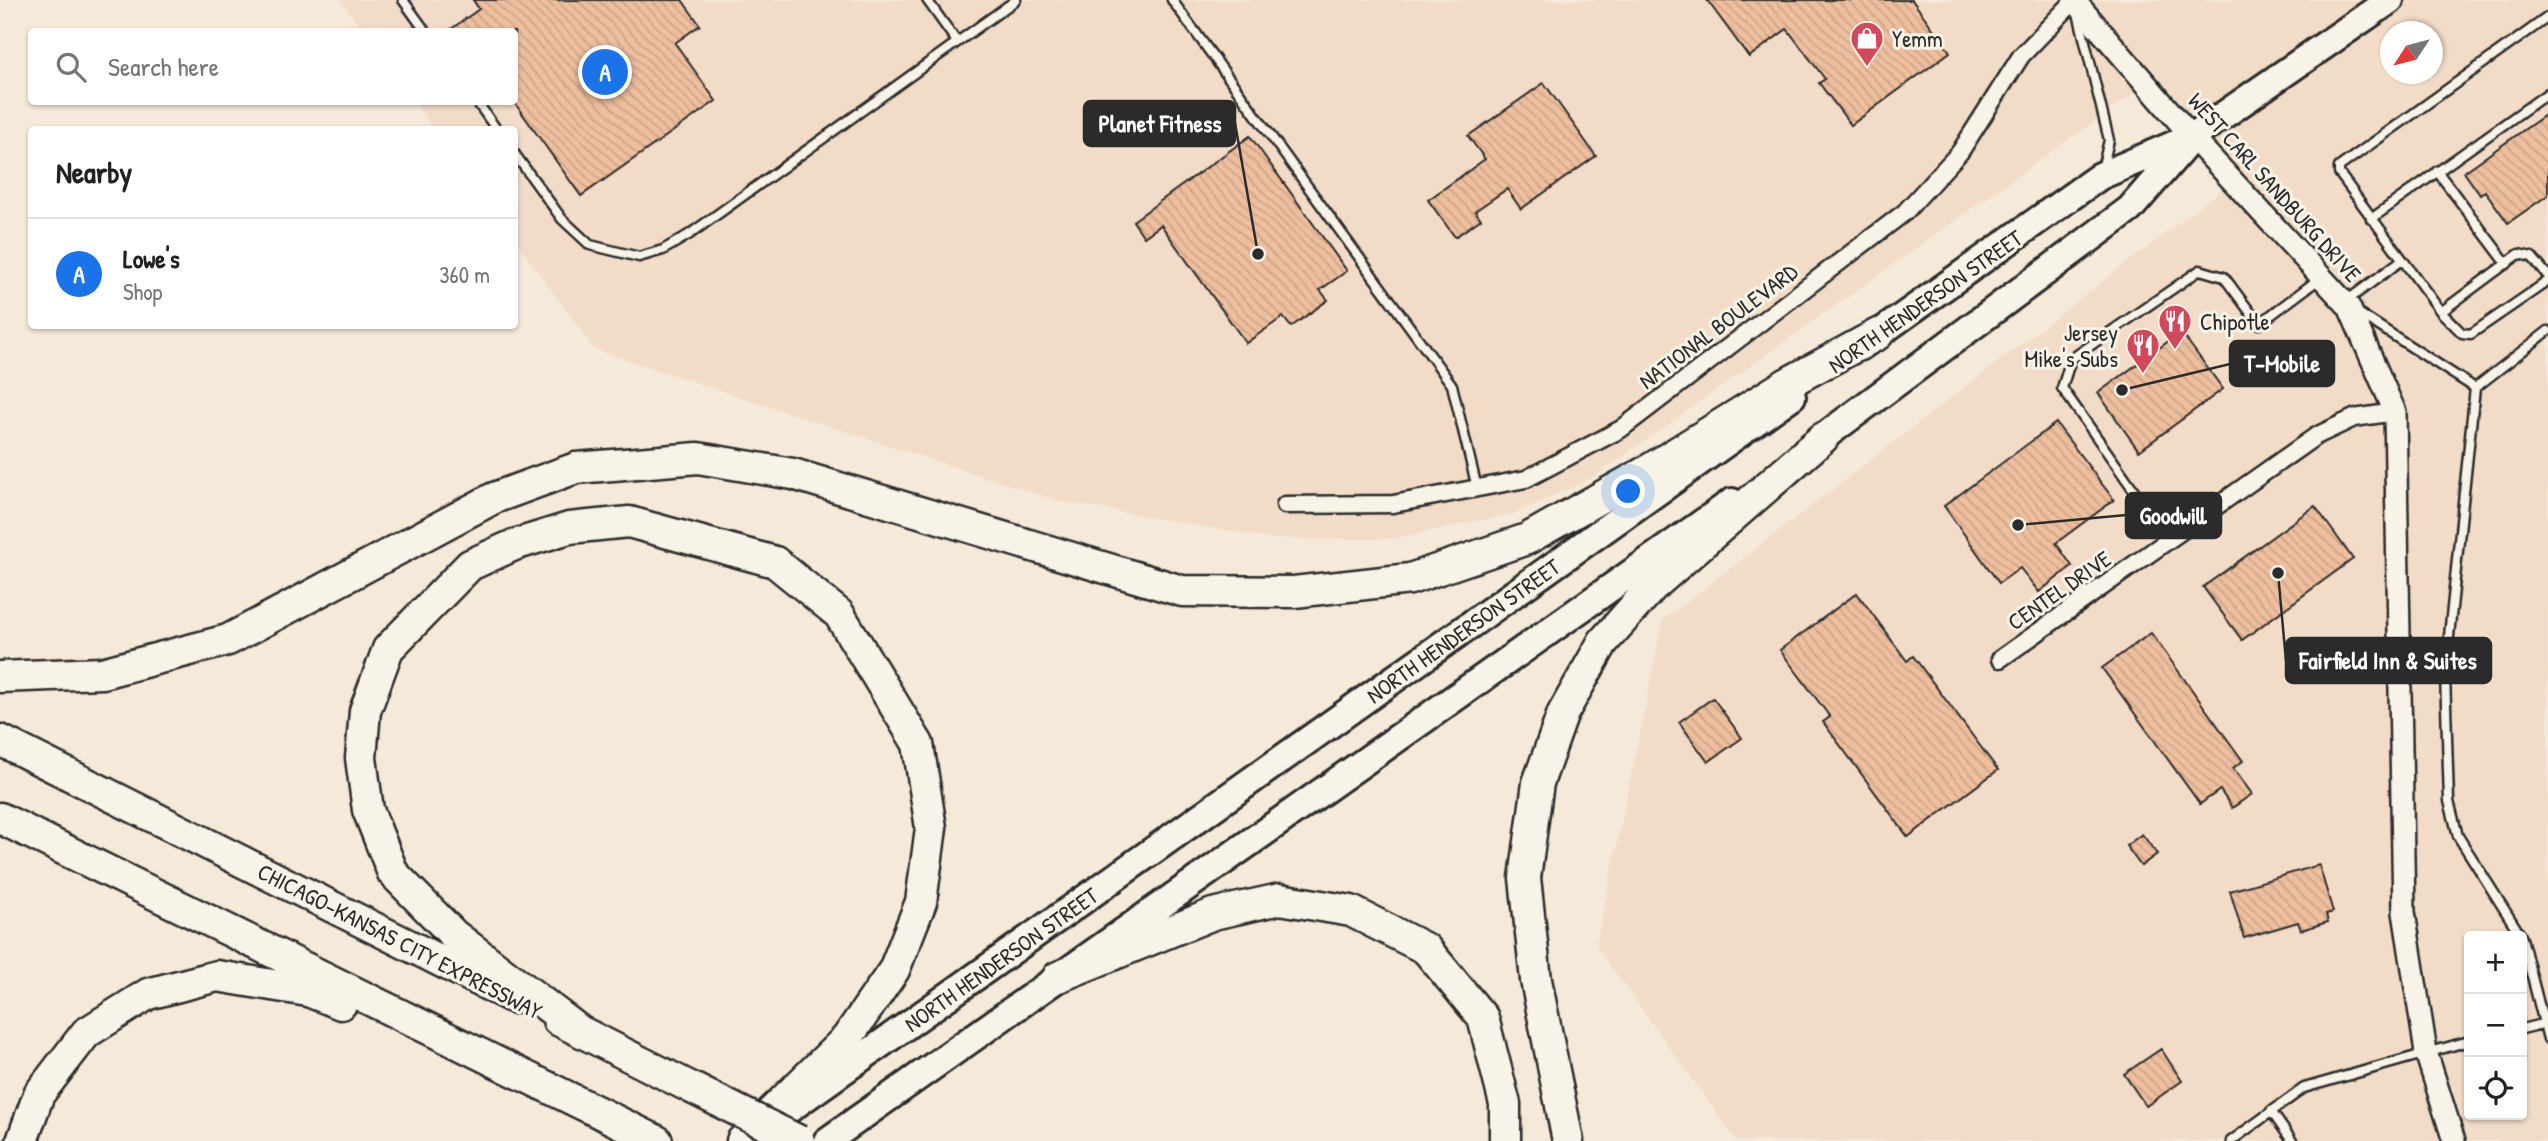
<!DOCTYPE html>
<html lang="en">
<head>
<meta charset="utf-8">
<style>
  body { margin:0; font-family:"Patrick Hand",sans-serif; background:#f6f6f6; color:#222 }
  .controls { position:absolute; right:21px; bottom:21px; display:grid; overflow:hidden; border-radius:7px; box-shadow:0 2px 5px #0004 }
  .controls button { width:63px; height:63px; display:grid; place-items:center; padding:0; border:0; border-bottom:2px solid #e0e0e0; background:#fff; color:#222; font:35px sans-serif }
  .compass { position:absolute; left:2380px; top:21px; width:63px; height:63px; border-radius:50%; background:#fff; box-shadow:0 2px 5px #0004; rotate:234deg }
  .you { position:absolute; left:1629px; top:492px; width:24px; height:24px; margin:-18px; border:5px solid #fff; border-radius:50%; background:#1a73e8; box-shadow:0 0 0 10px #1a73e833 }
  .badge { display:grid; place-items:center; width:46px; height:46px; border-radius:50%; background:#1a73e8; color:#fff; font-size:23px; font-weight:700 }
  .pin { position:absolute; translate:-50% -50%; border:4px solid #fff; box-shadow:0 2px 7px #0006 }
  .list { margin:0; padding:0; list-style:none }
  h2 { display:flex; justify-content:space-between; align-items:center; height:91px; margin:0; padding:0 28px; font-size:30px }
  h2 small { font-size:23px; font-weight:400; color:#767676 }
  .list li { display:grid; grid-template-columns:46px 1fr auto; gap:21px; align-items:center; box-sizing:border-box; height:112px; padding:0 28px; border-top:2px solid #e0e0e0 }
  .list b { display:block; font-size:26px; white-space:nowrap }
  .list p { margin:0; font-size:23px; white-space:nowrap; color:#767676 }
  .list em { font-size:23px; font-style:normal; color:#767676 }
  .icon { flex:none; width:38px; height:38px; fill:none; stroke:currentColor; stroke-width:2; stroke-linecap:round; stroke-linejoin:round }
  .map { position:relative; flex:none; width:2548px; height:1141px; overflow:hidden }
  .search { position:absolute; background:#fff; box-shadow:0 2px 5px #0004; left:28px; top:28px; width:490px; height:77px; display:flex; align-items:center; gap:18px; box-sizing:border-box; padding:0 24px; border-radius:7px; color:#767676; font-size:26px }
  .panel { position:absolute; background:#fff; box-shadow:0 2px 5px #0004; left:28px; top:126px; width:490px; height:203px; border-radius:7px }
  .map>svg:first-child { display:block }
  .built { fill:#f3dcc7; fill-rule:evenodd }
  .building { fill:url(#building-back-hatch); stroke:#2b2b2b; stroke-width:2 }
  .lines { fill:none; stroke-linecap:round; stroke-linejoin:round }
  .service-casing { stroke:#2b2b2b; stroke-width:13 }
  .minor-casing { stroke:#2b2b2b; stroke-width:21 }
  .tertiary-casing { stroke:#2b2b2b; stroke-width:26 }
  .primary-casing { stroke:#2b2b2b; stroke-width:32 }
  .motorway-casing { stroke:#2b2b2b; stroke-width:35 }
  .service { stroke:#f7f3e8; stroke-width:8 }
  .minor { stroke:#f7f3e8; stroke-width:16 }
  .tertiary { stroke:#f7f3e8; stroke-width:21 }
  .primary { stroke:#f7f3e8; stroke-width:26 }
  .motorway { stroke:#f7f3e8; stroke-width:30 }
  .motorway-bridge-casing { stroke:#2b2b2b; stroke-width:35; stroke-linecap:butt }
  .motorway-bridge { stroke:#f7f3e8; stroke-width:30 }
  .labels { text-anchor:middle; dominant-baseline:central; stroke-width:6; stroke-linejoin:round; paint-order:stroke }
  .poi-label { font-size:23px; fill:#2b2b2b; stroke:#f7f3e8; text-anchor:start }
  .street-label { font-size:23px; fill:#2b2b2b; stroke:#f7f3e8 }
  .leader { fill:none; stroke:#2b2b2b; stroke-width:2.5 }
  .callout-dot { fill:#2b2b2b; stroke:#f7f3e8; stroke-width:2.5 }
  .callout { fill:#2b2b2b; stroke:#2b2b2b; stroke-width:2.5 }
  .callout-label { font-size:24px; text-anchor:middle; font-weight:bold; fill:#fff }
</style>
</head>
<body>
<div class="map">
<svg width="2548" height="1141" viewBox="0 0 2548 1141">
  <defs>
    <pattern id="building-back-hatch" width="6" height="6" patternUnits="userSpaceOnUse" patternTransform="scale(1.75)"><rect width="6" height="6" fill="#eebf9e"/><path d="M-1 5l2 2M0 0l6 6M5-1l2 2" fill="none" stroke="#cca488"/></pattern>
  </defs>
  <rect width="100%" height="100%" fill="#f5e9d9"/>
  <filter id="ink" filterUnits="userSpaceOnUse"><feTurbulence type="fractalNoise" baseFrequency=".0143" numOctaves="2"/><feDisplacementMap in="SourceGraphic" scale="14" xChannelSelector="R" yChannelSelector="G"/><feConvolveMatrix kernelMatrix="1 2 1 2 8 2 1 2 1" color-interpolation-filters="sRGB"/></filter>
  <g filter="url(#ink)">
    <path class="built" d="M340,0H2548V1141H1737L1596,946L1663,620L2233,181L2147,84L1594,477L1516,513L1391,539H1273L1058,501L594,349L515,240L514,130L434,129L414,102H514V32L363,31ZM2390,32H2432V74H2390ZM2469,936H2522V1115H2469Z"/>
    <path class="building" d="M473,0H682L700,25L675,43L716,101L581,196L514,102V32H447L479,9Z
      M1707,0H1912L1950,52L1851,125L1819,83L1825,79L1787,29L1749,57Z
      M1544,83L1596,156L1521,209L1507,189L1475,211L1481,219L1455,237L1428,200L1485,159L1468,136Z
      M2548,113V195L2508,223L2485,191L2480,195L2464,172Z
      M1250,136L1347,271L1320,290L1328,300L1291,327L1283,317L1246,343L1161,225L1144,237L1133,221Z
      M2181,332L2223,389L2139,451L2098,393Z
      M2056,423L2114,500L2056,543L2072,566L2039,592L2020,568L1999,583L1944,506Z
      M2315,506L2353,559L2242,640L2203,587Z
      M1857,593L1907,661L1913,656L1998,770L1908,837L1823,722L1830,717L1780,650Z
      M2151,633L2243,761L2233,768L2252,794L2232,808L2220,790L2200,804L2102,668Z
      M1713,698L1742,738L1708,762L1679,722Z
      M2142,834L2157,854L2141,866L2126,846Z
      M2319,865L2333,912L2326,914L2328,922L2301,930L2298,922L2244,938L2230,891Z
      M2161,1049L2182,1081L2146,1106L2124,1074Z"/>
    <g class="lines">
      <defs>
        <path id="service" d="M403,0L426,32
          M927,0L957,42
          M1172,0L1452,385L1477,488
          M2078,13L2109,140L2102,170
          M2548,17L2339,167V173L2441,312L2462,333L2471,334L2548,281
          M477,102L497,130
          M514,153L562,219L590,245L639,257L663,250L690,234L1016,0
          M2437,171L2507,264
          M2371,219L2548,93
          M2345,302L2402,260
          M2357,312L2475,388
          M2441,312L2519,254L2532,257L2548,276
          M2169,540L2062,388L2071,359L2200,270L2224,277L2259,324L2319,279
          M2521,936L2458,836L2449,801L2445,674L2475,388L2548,331
          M2522,938L2548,1039
          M2522,1029L2542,1024
          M2271,1111L2292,1141
          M2231,1141L2304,1088L2469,1041"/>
        <path id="minor" d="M1285,505L1393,504L1526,479L1621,429L1905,212L1960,152L2021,56L2075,0
          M2000,659L2316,436L2354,418L2395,412"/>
        <path id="tertiary" d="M2074,0L2192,137L2349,307L2395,412L2404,912L2426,1052L2454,1141"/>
        <g id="primary">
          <path d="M1860,347L2100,176L2192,137L2390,0"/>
          <path d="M1806,450L2130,209L2189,141"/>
          <path id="s1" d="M788,1110L1792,396"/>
          <path d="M827,1141L1732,502"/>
        </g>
        <path id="motorway" d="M0,677L102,673L228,640L494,498L576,468L698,458L793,474L1182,591L1294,592L1410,579L1527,539L1647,471L1786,384L1878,334
          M0,740L514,998
          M0,818L657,1141
          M1058,977L1213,914L1280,899L1351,911L1426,949L1483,1018L1505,1104V1141
          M558,1020L692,1088
          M577,1029L454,935L393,873L368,810L361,758L365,711L388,649L470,565L514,545L569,528L629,522L775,562L839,614L918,744L931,828L921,902L894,970L847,1038L742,1141
          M22,1141L39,1094L86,1033L148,994L217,976L308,991L341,1004
          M1568,1141L1536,980L1525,878L1538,783L1563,713L1603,642L1652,587L1823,438"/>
      </defs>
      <use href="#service" class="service-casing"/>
      <use href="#minor" class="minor-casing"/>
      <use href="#tertiary" class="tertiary-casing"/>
      <use href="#primary" class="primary-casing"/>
      <use href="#motorway" class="motorway-casing"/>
      <use href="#service" class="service"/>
      <use href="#minor" class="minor"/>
      <use href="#tertiary" class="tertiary"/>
      <use href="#primary" class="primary"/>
      <use href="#motorway" class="motorway"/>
      <defs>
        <path id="motorway-bridge" d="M692,1088L799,1141"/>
      </defs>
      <use href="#motorway-bridge" class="motorway-bridge-casing"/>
      <use href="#motorway-bridge" class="motorway-bridge"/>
    </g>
  </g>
  <defs>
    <symbol id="shop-pin" viewBox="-11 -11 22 30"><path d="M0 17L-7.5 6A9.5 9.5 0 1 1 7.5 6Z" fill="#d1495b" stroke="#f7f3e8"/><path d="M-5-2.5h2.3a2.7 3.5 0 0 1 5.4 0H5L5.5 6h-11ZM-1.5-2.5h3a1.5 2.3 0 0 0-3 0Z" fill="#fff"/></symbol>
    <symbol id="restaurant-pin" viewBox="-11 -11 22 30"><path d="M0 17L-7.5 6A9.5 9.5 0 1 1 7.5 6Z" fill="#d1495b" stroke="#f7f3e8"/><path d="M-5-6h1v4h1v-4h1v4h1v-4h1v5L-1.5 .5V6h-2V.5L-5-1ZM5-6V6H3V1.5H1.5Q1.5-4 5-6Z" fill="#fff"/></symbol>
  </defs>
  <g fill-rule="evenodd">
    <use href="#shop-pin" x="1848" y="19" width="38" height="52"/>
    <use href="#restaurant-pin" x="2156" y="302" width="38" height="52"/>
    <use href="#restaurant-pin" x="2124" y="326" width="38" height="52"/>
  </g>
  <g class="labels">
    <g class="poi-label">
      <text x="1892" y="38">Yemm</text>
      <text x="2200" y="321">Chipotle</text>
      <text x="2118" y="332" text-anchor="end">Jersey<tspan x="2118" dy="26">Mike's Subs</tspan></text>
    </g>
    <g class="street-label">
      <text transform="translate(2275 187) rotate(48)">WEST CARL SANDBURG DRIVE</text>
      <text transform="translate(1925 301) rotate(-35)">NORTH HENDERSON STREET</text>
      <text transform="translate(1718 326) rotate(-37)">NATIONAL BOULEVARD</text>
      <text transform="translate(2059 590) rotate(-35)">CENTEL DRIVE</text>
      <text stroke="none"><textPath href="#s1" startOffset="828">NORTH HENDERSON STREET</textPath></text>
      <text transform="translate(400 941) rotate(27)">CHICAGO-KANSAS CITY EXPRESSWAY</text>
      <text stroke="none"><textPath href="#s1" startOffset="261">NORTH HENDERSON STREET</textPath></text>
    </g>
  </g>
  <path class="leader" d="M1258 254L1235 123M2122 390L2230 364M2018 525L2126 515M2278 573L2286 661"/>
  <g class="callout-dot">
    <circle cx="1258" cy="254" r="7"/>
    <circle cx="2122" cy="390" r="7"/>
    <circle cx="2018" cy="525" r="7"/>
    <circle cx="2278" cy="573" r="7"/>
  </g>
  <g class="callout">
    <rect x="1084" y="101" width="151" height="45" rx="7"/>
    <rect x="2230" y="341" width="104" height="45" rx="7"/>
    <rect x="2126" y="493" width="95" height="45" rx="7"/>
    <rect x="2286" y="638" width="205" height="45" rx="7"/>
  </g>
  <g class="callout-label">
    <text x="1160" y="132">Planet Fitness</text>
    <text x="2282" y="372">T-Mobile</text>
    <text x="2173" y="524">Goodwill</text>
    <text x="2388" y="669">Fairfield Inn &amp; Suites</text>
  </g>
</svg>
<div class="controls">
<button>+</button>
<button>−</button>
<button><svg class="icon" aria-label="locate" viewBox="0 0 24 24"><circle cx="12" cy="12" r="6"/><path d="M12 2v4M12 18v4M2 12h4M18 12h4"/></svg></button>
</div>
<svg class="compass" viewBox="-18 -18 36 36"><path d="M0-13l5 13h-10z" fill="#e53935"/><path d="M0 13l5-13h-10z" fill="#767676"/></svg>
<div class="you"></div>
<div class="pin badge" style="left:605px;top:72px">A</div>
<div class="search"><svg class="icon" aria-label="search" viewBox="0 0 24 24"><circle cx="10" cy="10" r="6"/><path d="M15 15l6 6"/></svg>Search here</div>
<section class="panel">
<h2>Nearby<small></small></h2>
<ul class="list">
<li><span class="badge">A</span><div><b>Lowe's</b><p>Shop</p></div><em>360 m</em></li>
</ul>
</section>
</div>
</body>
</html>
